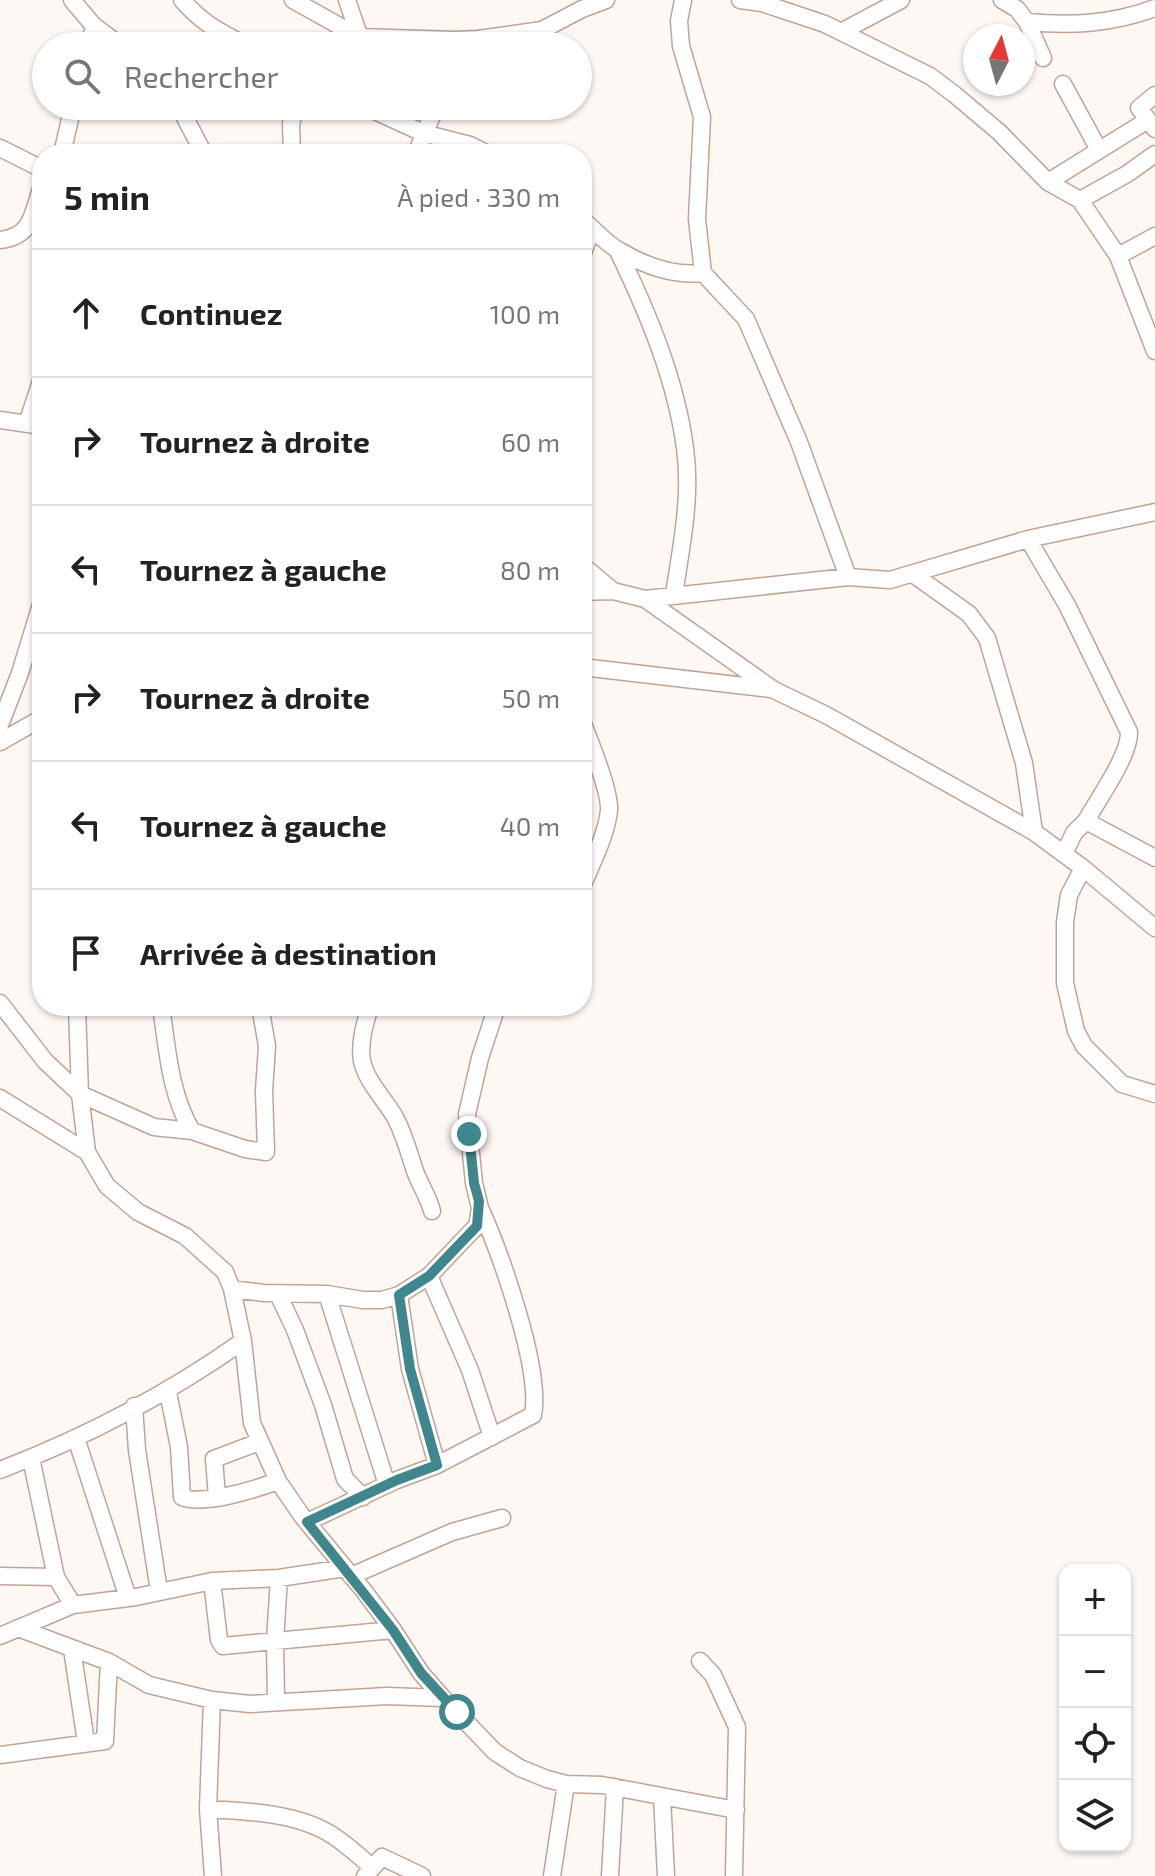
<!DOCTYPE html>
<html lang="fr">
<head>
<meta charset="utf-8">
<style>
  body { margin:0; font-family:"Exo 2",sans-serif; background:#f6f6f6; color:#222 }
  .controls { position:absolute; right:24px; bottom:24px; display:grid; overflow:hidden; border-radius:16px; box-shadow:0 2px 6px #0004 }
  .controls button { width:72px; height:72px; display:grid; place-items:center; padding:0; border:0; border-bottom:2px solid #e0e0e0; background:#fff; color:#222; font:40px sans-serif }
  .compass { position:absolute; left:963px; top:24px; width:72px; height:72px; border-radius:50%; background:#fff; box-shadow:0 2px 6px #0004; rotate:6deg }
  .stop { position:absolute; width:24px; height:24px; margin:-18px; border:6px solid #3f878d; border-radius:50%; background:#fff }
  .stop.end { background:#3f878d; border-color:#fff; box-shadow:0 2px 8px #0008 }
  .list { margin:0; padding:0; list-style:none }
  h2 { display:flex; justify-content:space-between; align-items:center; height:104px; margin:0; padding:0 32px; font-size:34px }
  h2 small { font-size:26px; font-weight:400; color:#767676 }
  .list li { display:grid; grid-template-columns:52px 1fr auto; gap:24px; align-items:center; box-sizing:border-box; height:128px; padding:0 32px; border-top:2px solid #e0e0e0 }
  .list b { display:block; font-size:30px; white-space:nowrap }
  .list em { font-size:26px; font-style:normal; color:#767676 }
  .icon { flex:none; width:44px; height:44px; fill:none; stroke:currentColor; stroke-width:2; stroke-linecap:round; stroke-linejoin:round }
  .map { position:relative; flex:none; width:1155px; height:1876px; overflow:hidden }
  .search { position:absolute; background:#fff; box-shadow:0 2px 6px #0004; left:32px; top:32px; width:560px; height:88px; display:flex; align-items:center; gap:20px; box-sizing:border-box; padding:0 28px; border-radius:44px; color:#767676; font-size:30px }
  .panel { position:absolute; background:#fff; box-shadow:0 2px 6px #0004; left:32px; top:144px; width:560px; height:872px; border-radius:32px }
  .map>svg:first-child { display:block }
  .lines { fill:none; stroke-linecap:round; stroke-linejoin:round }
  .minor-casing { stroke:#c1a494; stroke-width:19 }
  .minor { stroke:#fff; stroke-width:16 }
  .route { stroke:#3f878d; stroke-width:10 }
</style>
</head>
<body>
<div class="map">
<svg width="1155" height="1876" viewBox="0 0 1155 1876">
  <rect width="100%" height="100%" fill="#fef8f5"/>
  <g class="lines">
    <defs>
      <path id="minor" d="M72,0L94,26L89,46
        M182,0C204,25 219,31 247,46
        M293,0L359,37L455,40L478,39L542,30L582,9L606,0
        M347,0L361,41
        M683,0L679,21L681,46L702,117L697,219L703,273
        M740,0L762,3L825,24L930,76L954,94L999,132L1048,182L1080,200L1118,256L1155,351
        M1002,0L1017,9L1027,22C1072,26 1112,24 1155,8
        M1027,22L1043,58
        M94,26L121,46
        M841,32L901,0
        M1063,84L1099,150
        M1155,95L1139,108L1155,129
        M179,106L204,154
        M364,106L423,133L470,145L488,154
        M0,148L42,169
        M62,154L73,106
        M292,154L291,124L296,106
        M416,154L436,106
        M1048,182L1148,120
        M1080,200L1127,174L1155,154
        M582,219C594,229 606,244 620,251C645,266 675,276 703,273L746,319L799,442L848,577
        M0,240C33,236 32,214 42,186
        M618,251C648,313 676,380 685,448C692,497 681,547 674,595
        M582,256L592,228
        M1118,256L1155,236
        M0,420L42,426
        M27,424L42,378
        M1028,539L1067,605L1129,732C1130,755 1098,799 1086,821
        M582,565L613,591L645,599L774,690L826,715L1034,832L1083,868L1155,928
        M913,574L969,614L987,638L1024,763L1034,832
        M582,592L613,591
        M645,599L848,577L890,580L1028,539L1155,512
        M582,667L771,689
        M582,721C590,742 610,790 609,810C607,834 591,865 582,887
        M0,725L20,673L42,601
        M0,742L42,718
        M1064,854L1074,833L1086,821L1155,858
        M1083,868L1069,895L1065,922V983L1076,1031L1084,1046L1122,1084L1155,1094
        M0,1003L45,1061L80,1094L87,1152L107,1186L138,1212L185,1236L225,1272L232,1289L243,1341L252,1423L278,1481L302,1516L364,1591L393,1630L421,1673L443,1698L495,1752L520,1768L547,1779L566,1784L602,1785L736,1810
        M77,1006L80,1094L154,1127L192,1131L245,1149L266,1152L264,1091L267,1046L260,1006
        M161,1006C167,1047 170,1095 192,1131
        M370,1006C365,1023 359,1043 362,1061C367,1083 385,1099 396,1119C405,1137 409,1153 415,1171C420,1185 428,1196 432,1211
        M0,1098L87,1152
        M429,1276L470,1370L492,1437
        M232,1289L264,1293L327,1294L363,1300H382L399,1295L429,1276L468,1235L477,1226L480,1208L474,1183L467,1114L480,1058L497,1006
        M278,1294L295,1330L323,1405L345,1479L363,1497
        M327,1294L387,1485
        M399,1295L410,1369L437,1465
        M168,1392L179,1447L182,1497C203,1506 256,1489 278,1481
        M134,1406L137,1450L159,1591
        M76,1438L128,1598
        M31,1458L56,1577L73,1605
        M0,1470C86,1437 168,1394 243,1341
        M217,1496L214,1459L259,1442
        M307,1522L397,1480L437,1465L533,1415C542,1369 500,1252 480,1208
        M0,1576L56,1577
        M351,1576L452,1532L502,1518
        M212,1581L219,1640L223,1646L393,1630
        M18,1628L109,1662L149,1685L212,1700L250,1704L387,1696L443,1698
        M0,1636L73,1605L136,1597L212,1581L279,1578L345,1568
        M72,1649L86,1742
        M700,1661L713,1675L737,1727L734,1876
        M212,1700L208,1809L213,1876
        M276,1702L275,1641L279,1578
        M0,1755L105,1741L109,1662
        M662,1797L666,1876
        M208,1809C247,1811 298,1813 332,1835C346,1844 359,1856 372,1867
        M365,1876L382,1857L422,1876
        M552,1876L566,1784
        M610,1876L615,1787"/>
    </defs>
    <use href="#minor" class="minor-casing"/>
    <use href="#minor" class="minor"/>
  </g>
  <g class="lines">
    <path class="route" d="M457,1712L421,1673L393,1630L307,1522L397,1480L437,1465L410,1369L399,1295L429,1276L477,1226L479,1201L474,1183L469,1134"/>
  </g>
</svg>
<div class="controls">
<button>+</button>
<button>−</button>
<button><svg class="icon" aria-label="locate" viewBox="0 0 24 24"><circle cx="12" cy="12" r="6"/><path d="M12 2v4M12 18v4M2 12h4M18 12h4"/></svg></button>
<button><svg class="icon" aria-label="layers" viewBox="0 0 24 24"><path d="M12 4l9 5-9 5-9-5zM3 14l9 5 9-5"/></svg></button>
</div>
<svg class="compass" viewBox="-18 -18 36 36"><path d="M0-13l5 13h-10z" fill="#e53935"/><path d="M0 13l5-13h-10z" fill="#767676"/></svg>
<div class="stop" style="left:457px;top:1712px"></div>
<div class="stop end" style="left:469px;top:1134px"></div>
<div class="search"><svg class="icon" aria-label="search" viewBox="0 0 24 24"><circle cx="10" cy="10" r="6"/><path d="M15 15l6 6"/></svg>Rechercher</div>
<section class="panel">
<h2>5 min<small>À pied · 330 m</small></h2>
<ul class="list">
<li><svg class="icon" aria-label="ahead" viewBox="0 0 24 24"><path d="M12 20V5M6 11l6-6 6 6"/></svg><div><b>Continuez</b></div><em>100 m</em></li>
<li><svg class="icon" aria-label="right" viewBox="0 0 24 24"><path d="M7 20v-9h11M14 6l5 5-5 5"/></svg><div><b>Tournez à droite</b></div><em>60 m</em></li>
<li><svg class="icon" aria-label="left" viewBox="0 0 24 24"><path d="M17 20v-9H6M10 6l-5 5 5 5"/></svg><div><b>Tournez à gauche</b></div><em>80 m</em></li>
<li><svg class="icon" aria-label="right" viewBox="0 0 24 24"><path d="M7 20v-9h11M14 6l5 5-5 5"/></svg><div><b>Tournez à droite</b></div><em>50 m</em></li>
<li><svg class="icon" aria-label="left" viewBox="0 0 24 24"><path d="M17 20v-9H6M10 6l-5 5 5 5"/></svg><div><b>Tournez à gauche</b></div><em>40 m</em></li>
<li><svg class="icon" aria-label="arrive" viewBox="0 0 24 24"><path d="M6 21V4h12l-3 4 3 4H6"/></svg><div><b>Arrivée à destination</b></div></li>
</ul>
</section>
</div>
</body>
</html>
